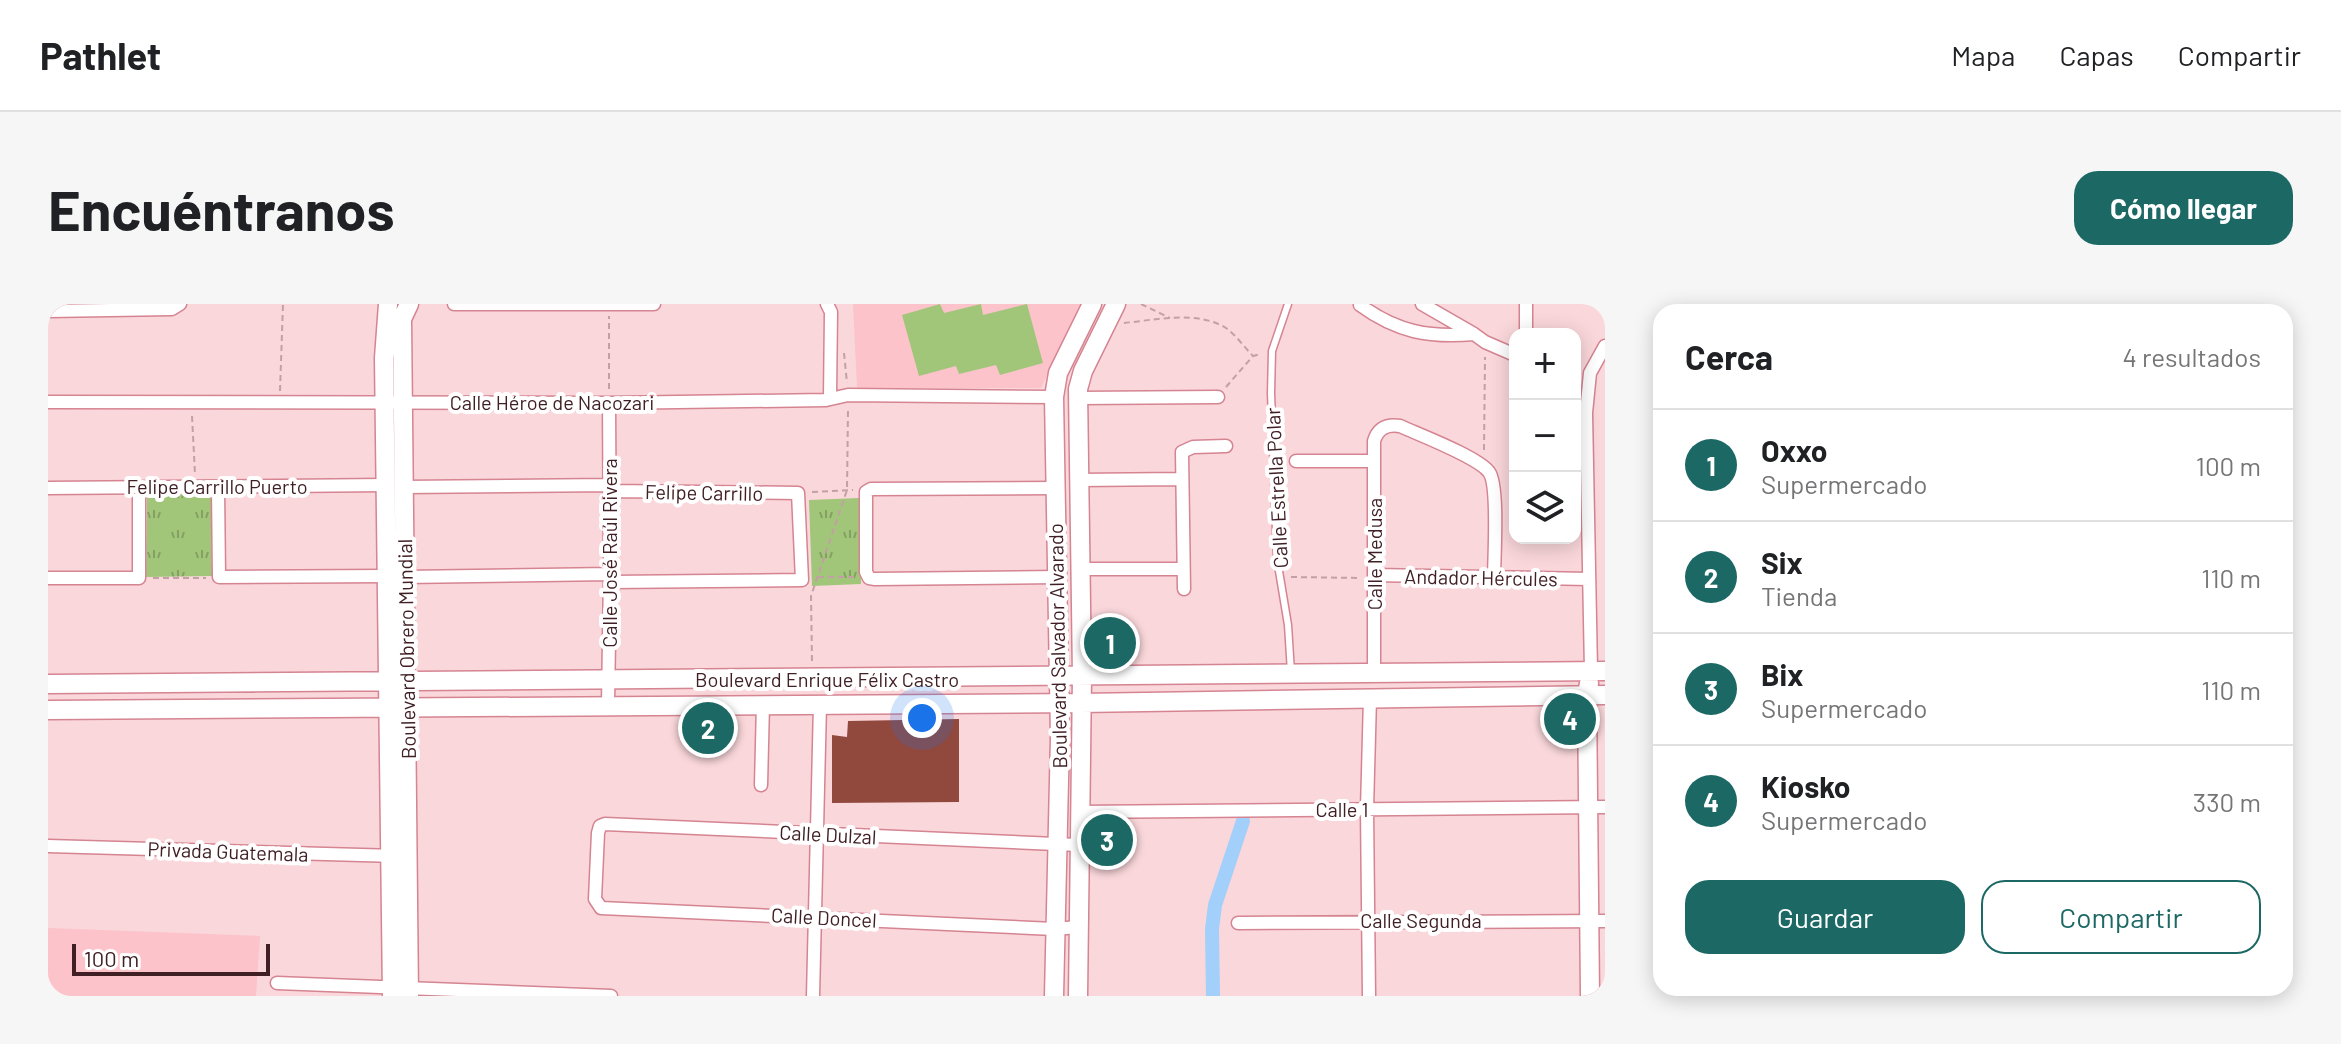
<!DOCTYPE html>
<html lang="es">
<head>
<meta charset="utf-8">
<style>
  body { margin:0; font-family:Barlow,sans-serif; background:#f6f6f6; color:#202124 }
  .controls { position:absolute; right:24px; top:24px; display:grid; overflow:hidden; border-radius:16px; box-shadow:0 4px 20px #0003 }
  .controls button { width:72px; height:72px; display:grid; place-items:center; padding:0; border:0; border-bottom:2px solid #e0e0e0; background:#fff; color:#202124; font:40px sans-serif }
  .scale { position:absolute; left:24px; bottom:20px; width:198px; box-sizing:border-box; padding-left:8px; border:4px solid #402025; border-top:0; font-size:22px; line-height:28px; white-space:nowrap; color:#402025; -webkit-text-stroke:6px #fff; paint-order:stroke }
  .you { position:absolute; left:874px; top:414px; width:28px; height:28px; margin:-20px; border:6px solid #fff; border-radius:50%; background:#1a73e8; box-shadow:0 0 0 12px #1a73e833 }
  .badge { display:grid; place-items:center; width:52px; height:52px; border-radius:50%; background:#1c6864; color:#fff; font-size:26px; font-weight:700 }
  .pin { position:absolute; translate:-50% -50%; border:4px solid #fff; box-shadow:0 2px 8px #0006 }
  .list { margin:0; padding:0; list-style:none }
  h2 { display:flex; justify-content:space-between; align-items:center; height:104px; margin:0; padding:0 32px; font-size:34px }
  h2 small { font-size:26px; font-weight:400; color:#757577 }
  .list li { display:grid; grid-template-columns:52px 1fr auto; gap:24px; align-items:center; box-sizing:border-box; height:112px; padding:0 32px; border-top:2px solid #e0e0e0 }
  .list b { display:block; font-size:30px; white-space:nowrap }
  .list p { margin:0; font-size:26px; white-space:nowrap; color:#757577 }
  .list em { font-size:26px; font-style:normal; color:#757577 }
  .actions { display:flex; gap:16px; padding:24px 32px }
  .actions a { flex:1; padding:18px 0; border:2px solid #1c6864; border-radius:24px; text-align:center; font-size:28px; color:#1c6864 }
  .actions .main { background:#1c6864; color:#fff }
  .icon { flex:none; width:44px; height:44px; fill:none; stroke:currentColor; stroke-width:2; stroke-linecap:round; stroke-linejoin:round }
  .map { position:relative; flex:none; width:1557px; height:692px; overflow:hidden; border-radius:24px }
  header { display:flex; align-items:center; gap:48px; box-sizing:border-box; height:112px; padding:0 40px; background:#fff; border-bottom:2px solid #e0e0e0 }
  header strong { font-size:38px }
  nav { display:flex; gap:44px; margin-inline-start:auto; font-size:28px }
  .intro { display:flex; align-items:center; justify-content:space-between; box-sizing:border-box; height:192px; padding:0 48px }
  h1 { margin:0; font-size:56px }
  .button { padding:20px 36px; border-radius:24px; background:#1c6864; color:#fff; font-size:28px; font-weight:700 }
  main { display:flex; gap:48px; padding:0 48px }
  aside { flex:1; background:#fff; border-radius:24px; box-shadow:0 4px 20px #0003 }
  .map>svg:first-child { display:block }
  .built { fill:#fcc3cb }
  .park { fill:url(#park-tufts) }
  .pitch { fill:#a1c679 }
  .lines { fill:none; stroke-linecap:round; stroke-linejoin:round }
  .canal { stroke:#a3cffb; stroke-width:14 }
  .building { fill:#91493e }
  .lane-casing { stroke:#d58491; stroke-width:9 }
  .street-casing { stroke:#d58491; stroke-width:15 }
  .secondary-casing { stroke:#d58491; stroke-width:21 }
  .path { stroke:#c2a0a4; stroke-width:2; stroke-dasharray:6 4; stroke-linecap:butt }
  .lane { stroke:#fff; stroke-width:6 }
  .street { stroke:#fff; stroke-width:12 }
  .secondary { stroke:#fff; stroke-width:18 }
  .labels { text-anchor:middle; dominant-baseline:central; stroke-width:8; stroke-linejoin:round; paint-order:stroke }
  .street-label { font-size:20px; fill:#402025; stroke:#fff }
</style>
</head>
<body>
<header>
<strong>Pathlet</strong>
<nav><a>Mapa</a><a>Capas</a><a>Compartir</a></nav>
</header>
<div class="intro"><h1>Encuéntranos</h1><a class="button">Cómo llegar</a></div>
<main>
<div class="map">
<svg width="1557" height="692" viewBox="0 0 1557 692">
  <defs>
    <pattern id="park-tufts" width="24" height="20" patternUnits="userSpaceOnUse" patternTransform="scale(2)"><rect width="24" height="20" fill="#a1c679"/><path d="M3 7l-1-3M5 7V3M7 7l1-3M15 17l-1-3M17 17v-4M19 17l1-3" fill="none" stroke="#85a063"/></pattern>
  </defs>
  <rect width="100%" height="100%" fill="#fad7db"/>
  <path class="built" d="M805,0H1033L993,84H809Z
    M0,624L212,632L208,692H0Z"/>
  <path class="park" d="M163,189L164,272L98,273L99,190Z
    M811,194L813,280L764,282L761,196Z"/>
  <path class="pitch" d="M892,0L896,9L933,0L935,11L979,0L995,59L952,71L948,61L911,70L908,62L871,72L854,11Z"/>
  <g class="lines">
    <path class="canal" d="M1165,692L1164,625L1167,601L1195,517"/>
  </g>
  <path class="building" d="M1045,318H1075V348H1049V330H1045Z
    M911,415V498L784,499V431L799,433L800,417Z"/>
  <g class="lines">
    <defs>
      <path id="lane" d="M1240,0L1224,47L1223,89L1229,255L1240,321L1243,368"/>
      <path id="street" d="M406,0H606
        M779,0L783,8L782,93
        M1315,0L1312,1C1349,28 1381,34 1426,30L1374,0
        M0,7L124,5L132,0
        M1426,30L1437,38L1467,51
        M1478,30V0
        M1030,94L1170,93
        M0,98L561,99L778,96L800,91L1006,93
        M1248,157H1326
        M1030,176L1134,175
        M170,183L171,273L338,272
        M356,183L562,181
        M0,184L338,181
        M1008,184L823,185L818,188V268L821,274L827,275L1009,273
        M562,187L750,189L754,276L562,278
        M1031,265H1135
        M1326,271L1541,275
        M357,273L562,270
        M0,274H91V183
        M1136,285L1134,148L1145,143L1178,142
        M1543,367L1538,109L1542,69L1557,42
        M1326,370V137C1330,124 1339,120 1352,122C1372,131 1430,153 1441,168C1451,181 1446,255 1446,274
        M560,400L562,270L561,99
        M713,481L715,400
        M1030,508L1557,503
        M0,542L349,552
        M1190,619L1557,617
        M1030,623L1006,625L553,604L547,595L550,529L552,522L557,520L1030,541
        M229,679L563,692
        M765,692L772,400
        M1321,692L1319,505L1322,394"/>
      <path id="secondary" d="M340,0L336,54L344,692
        M361,0L354,15L361,692
        M1541,379L1539,391L1542,692
        M0,380L1557,367
        M0,406L1033,399L1557,391
        M1006,692L1012,433L1006,93L1010,69L1044,0
        M1030,692L1034,373L1030,85L1035,67L1068,0"/>
    </defs>
    <use href="#lane" class="lane-casing"/>
    <use href="#street" class="street-casing"/>
    <use href="#secondary" class="secondary-casing"/>
    <path class="path" d="M1093,0L1122,14
      M1076,19C1107,16 1149,6 1178,24C1188,31 1196,43 1205,52
      M796,49L799,79
      M1178,83L1205,52L1213,50
      M561,85V12
      M232,87L235,0
      M144,112L147,170
      M1436,146L1437,53
      M764,188L805,186
      M770,273H808
      M1243,273L1313,274
      M105,274H158
      M764,357L763,292L799,186L800,105"/>
    <use href="#lane" class="lane"/>
    <use href="#street" class="street"/>
    <use href="#secondary" class="secondary"/>
  </g>
  <g class="labels">
    <g class="street-label">
      <text x="504" y="98">Calle Héroe de Nacozari</text>
      <text x="169" y="182">Felipe Carrillo Puerto</text>
      <text transform="translate(1228 184) rotate(-93)">Calle Estrella Polar</text>
      <text transform="translate(656 188) rotate(1)">Felipe Carrillo</text>
      <text transform="translate(561 249) rotate(-90)">Calle José Raúl Rivera</text>
      <text transform="translate(1326 250) rotate(-90)">Calle Medusa</text>
      <text transform="translate(1433 273) rotate(1)">Andador Hércules</text>
      <text transform="translate(1009 342) rotate(-91)">Boulevard Salvador Alvarado</text>
      <text transform="translate(358 345) rotate(-91)">Boulevard Obrero Mundial</text>
      <text x="779" y="375">Boulevard Enrique Félix Castro</text>
      <text x="1294" y="505">Calle 1</text>
      <text transform="translate(780 530) rotate(3)">Calle Dulzal</text>
      <text transform="translate(180 547) rotate(2)">Privada Guatemala</text>
      <text transform="translate(776 613) rotate(3)">Calle Doncel</text>
      <text x="1373" y="616">Calle Segunda</text>
    </g>
  </g>
</svg>
<div class="controls">
<button>+</button>
<button>−</button>
<button><svg class="icon" aria-label="layers" viewBox="0 0 24 24"><path d="M12 4l9 5-9 5-9-5zM3 14l9 5 9-5"/></svg></button>
</div>
<div class="scale">100 m</div>
<div class="you"></div>
<div class="pin badge" style="left:1062px;top:339px">1</div>
<div class="pin badge" style="left:660px;top:424px">2</div>
<div class="pin badge" style="left:1059px;top:536px">3</div>
<div class="pin badge" style="left:1522px;top:415px">4</div>
</div>
<aside>
<h2>Cerca<small>4 resultados</small></h2>
<ul class="list">
<li><span class="badge">1</span><div><b>Oxxo</b><p>Supermercado</p></div><em>100 m</em></li>
<li><span class="badge">2</span><div><b>Six</b><p>Tienda</p></div><em>110 m</em></li>
<li><span class="badge">3</span><div><b>Bix</b><p>Supermercado</p></div><em>110 m</em></li>
<li><span class="badge">4</span><div><b>Kiosko</b><p>Supermercado</p></div><em>330 m</em></li>
</ul>
<div class="actions"><a class="main">Guardar</a><a>Compartir</a></div>
</aside>
</main>
</body>
</html>
